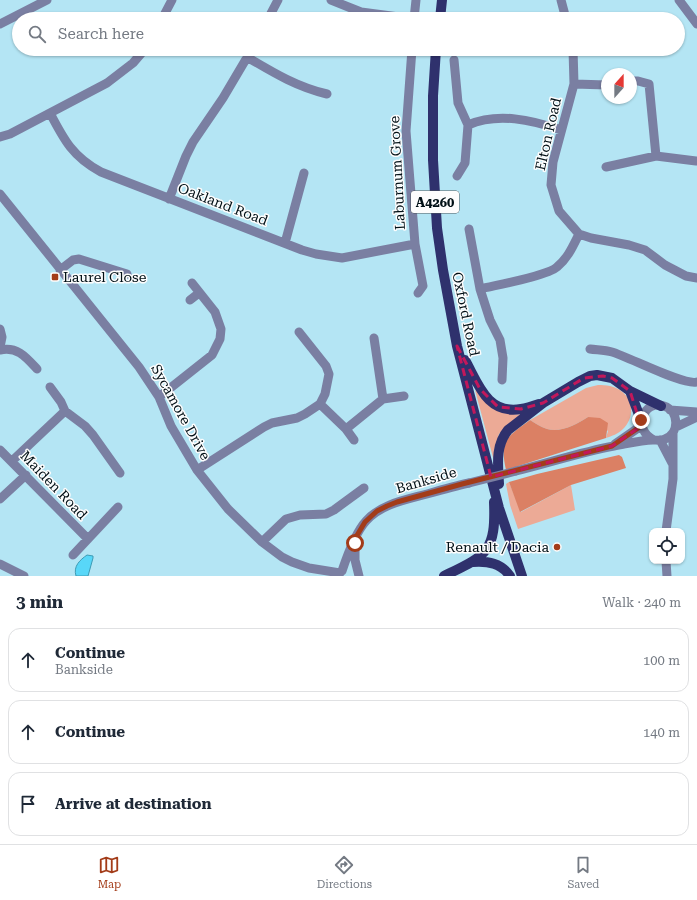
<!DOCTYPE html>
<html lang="en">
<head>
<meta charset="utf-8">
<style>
  body { margin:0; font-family:"Roboto Serif",serif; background:#f2f2f3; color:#1f2937 }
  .controls { position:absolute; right:12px; bottom:12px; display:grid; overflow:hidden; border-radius:8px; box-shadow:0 1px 3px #0004 }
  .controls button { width:36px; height:36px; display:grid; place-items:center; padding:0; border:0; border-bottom:1px solid #e0e1e3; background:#fff; color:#1f2937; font:20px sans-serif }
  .compass { position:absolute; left:601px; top:68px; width:36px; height:36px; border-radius:50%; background:#fff; box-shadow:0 1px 3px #0004; rotate:21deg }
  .stop { position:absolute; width:12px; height:12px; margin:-9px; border:3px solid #a33c19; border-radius:50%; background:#fff }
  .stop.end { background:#a33c19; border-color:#fff; box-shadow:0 1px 4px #0008 }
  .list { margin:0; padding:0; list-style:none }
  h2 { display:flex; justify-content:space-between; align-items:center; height:52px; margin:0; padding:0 16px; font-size:17px }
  h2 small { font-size:13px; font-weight:400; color:#747a83 }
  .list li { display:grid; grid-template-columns:26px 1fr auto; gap:12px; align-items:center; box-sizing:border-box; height:64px; margin:0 8px 8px; padding:0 8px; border:1px solid #e0e1e3; border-radius:12px }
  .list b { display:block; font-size:15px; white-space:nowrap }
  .list p { margin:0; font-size:13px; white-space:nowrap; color:#747a83 }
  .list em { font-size:13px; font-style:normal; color:#747a83 }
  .icon { flex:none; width:22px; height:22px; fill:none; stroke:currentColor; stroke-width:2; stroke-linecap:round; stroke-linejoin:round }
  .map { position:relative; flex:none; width:697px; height:576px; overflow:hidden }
  .search { position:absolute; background:#fff; box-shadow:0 1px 3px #0004; left:12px; right:12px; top:12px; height:44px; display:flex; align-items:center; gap:10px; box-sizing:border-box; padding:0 14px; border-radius:22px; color:#747a83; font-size:15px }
  .sheet { height:268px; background:#fff }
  nav { display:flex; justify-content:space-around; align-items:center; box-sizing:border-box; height:56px; border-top:1px solid #e0e1e3; background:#fff; font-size:11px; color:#747a83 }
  nav a { display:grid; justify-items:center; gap:2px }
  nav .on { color:#a33c19 }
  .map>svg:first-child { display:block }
  .green { fill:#ecaa96 }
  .forest { fill:#db8064 }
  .water { fill:#58d7f8; stroke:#3e9bb4 }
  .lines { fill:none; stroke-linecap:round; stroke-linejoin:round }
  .minor { stroke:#7a7fa2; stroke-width:9 }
  .major { stroke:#2f316d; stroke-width:10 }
  .minor-bridge { stroke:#7a7fa2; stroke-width:9 }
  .route { stroke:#a33c19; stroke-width:5 }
  .marked { fill:none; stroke:#c2185b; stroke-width:3; stroke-dasharray:8 5; stroke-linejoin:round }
  .poi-dot { fill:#a33c19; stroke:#fdfdfd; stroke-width:1.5 }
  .labels { text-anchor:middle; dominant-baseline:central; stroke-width:3; stroke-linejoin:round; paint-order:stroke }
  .shield { fill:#fdfdfd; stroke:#4d575b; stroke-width:1 }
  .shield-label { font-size:13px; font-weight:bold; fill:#011016 }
  .street-label { font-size:14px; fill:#011016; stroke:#fdfdfd }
  .poi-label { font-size:14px; fill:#011016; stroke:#fdfdfd; text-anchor:start }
</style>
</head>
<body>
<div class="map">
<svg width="697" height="576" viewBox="0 0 697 576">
  <rect width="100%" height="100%" fill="#b4e5f4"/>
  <path class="green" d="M598,385C602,385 606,385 610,386C632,391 638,414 623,429C618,434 612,436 606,438L608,431L588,417C577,424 561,433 547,429C541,427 535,423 530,420L586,388Z
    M475,390C490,402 501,416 521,414L499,434L497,442L495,465Z
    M509,482L521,512L571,485L575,510L518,529L510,505L506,484Z"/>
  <path class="forest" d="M588,417L600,418L608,423L606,438L506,470C499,440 508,436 530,420C535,423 541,427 547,429C561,433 577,424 588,417Z
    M619,455L622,457L626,468L571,485L520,512L509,482L537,474Z"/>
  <path class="water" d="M87,555L93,556V558L88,576H76C73,566 80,560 87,555Z"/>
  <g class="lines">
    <path class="minor" d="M331,0L361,12L414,19
      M561,0L566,19
      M679,0L697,24
      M162,19L172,0
      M268,19L278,0
      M414,19L416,0
      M0,24L47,0
      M412,49L406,131L415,244L423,286L418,293
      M573,49L574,84L553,162L551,185L559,211L579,234L591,238L629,245L645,250L665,265L686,276L697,278
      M247,57C274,73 297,87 327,94
      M454,60L458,103L468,125L465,163L457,176
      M631,81H638L649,84L656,156
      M574,84L607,85
      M50,113C64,140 73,157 101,172L302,250L316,254L342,258L415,244
      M468,125C498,112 532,120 561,130
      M0,137L10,134L107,83L133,63L145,49
      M606,167L656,156L696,161
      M0,194L139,367L159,397L171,426L197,470L228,509L262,542L282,557L292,562L309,568L340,573
      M169,199L186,156L193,142L223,98L252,49
      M469,229L480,289L490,320L500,340L503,358L502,380
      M285,243L304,173
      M60,270L73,260L79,259L127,274
      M480,289C496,285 547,276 557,267C568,258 573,246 579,234
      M190,300L199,293
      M0,329L2,337L0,347
      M590,349C597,350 605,350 612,352C629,357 684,386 697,382
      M0,350C17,346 26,357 37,369
      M50,387L61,402L65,411L85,426L93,435L120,473
      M159,397L212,355L220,339L221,329L215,312L192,283
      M383,399L404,396
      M320,404L346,429L383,399L374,338
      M670,410L697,412
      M676,427L697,417
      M346,429L354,440
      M660,440L672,463
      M615,444L641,426
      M0,450L88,539
      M12,461L65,411
      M197,470L264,427L272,423L297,418L305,414L320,404L325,394L329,374L326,366L299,332
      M516,471C549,463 581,452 614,446C626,444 641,440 653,440C657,440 661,441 665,439C680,433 679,411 664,406C643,399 632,430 654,440
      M0,499L26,475
      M666,531L673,479V433
      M262,542L286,519L300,515L326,514L334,510L364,488
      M355,542V560L359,576
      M73,555L118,507
      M666,561L667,576
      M0,564L24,576
      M342,571C347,556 355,533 366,521C381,504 405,500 427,494C441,490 455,486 469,483"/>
    <path class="major" d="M440,19L442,0
      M436,49L433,96V160L437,228L443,270L457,346L499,508L522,576
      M465,360C478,383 487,415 521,409C527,408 533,406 539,404
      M630,391L641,420
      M499,484C498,465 495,446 508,430L543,403L578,382L590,376L597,375L612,378L630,391L661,406
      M473,562C488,561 501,563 510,576
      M444,576C487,555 496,552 494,502"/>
    <path class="minor-bridge" d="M469,483L516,471"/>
  </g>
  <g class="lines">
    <path class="route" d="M355,543L356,537L365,522L377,511L387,506L397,502L462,484L612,446L641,426V420"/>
  </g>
  <path class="marked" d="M457,346L480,389L498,407L521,409L543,403L584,378L603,376L612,378L630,391L641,426L612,446L491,477Z"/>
  <g class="poi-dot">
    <rect x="51" y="273" width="8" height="8" rx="2"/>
    <circle cx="557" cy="547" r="4"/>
  </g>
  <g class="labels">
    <rect class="shield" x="411" y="191" width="48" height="22" rx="3"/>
    <g class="shield-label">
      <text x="435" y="202">A4260</text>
    </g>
    <g class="street-label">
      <text transform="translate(548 134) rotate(-77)">Elton Road</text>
      <text transform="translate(397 173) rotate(-93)">Laburnum Grove</text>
      <text transform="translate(223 204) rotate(21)">Oakland Road</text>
      <text transform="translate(466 314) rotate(78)">Oxford Road</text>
      <text transform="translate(181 412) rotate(61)">Sycamore Drive</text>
      <text transform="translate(426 480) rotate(-16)">Bankside</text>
      <text transform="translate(54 485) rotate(46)">Maiden Road</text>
    </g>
    <g class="poi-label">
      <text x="63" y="277">Laurel Close</text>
      <text x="549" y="547" text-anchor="end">Renault / Dacia</text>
    </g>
  </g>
</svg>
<div class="controls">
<button><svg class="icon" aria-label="locate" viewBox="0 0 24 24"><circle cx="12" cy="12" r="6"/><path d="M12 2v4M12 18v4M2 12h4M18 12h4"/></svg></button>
</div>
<svg class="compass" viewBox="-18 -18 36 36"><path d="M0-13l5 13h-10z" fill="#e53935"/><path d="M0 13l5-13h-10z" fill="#747a83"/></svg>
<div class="stop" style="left:355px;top:543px"></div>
<div class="stop end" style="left:641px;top:420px"></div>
<div class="search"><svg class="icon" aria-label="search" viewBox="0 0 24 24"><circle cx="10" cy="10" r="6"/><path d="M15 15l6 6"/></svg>Search here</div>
</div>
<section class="sheet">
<h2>3 min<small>Walk · 240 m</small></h2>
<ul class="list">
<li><svg class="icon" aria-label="ahead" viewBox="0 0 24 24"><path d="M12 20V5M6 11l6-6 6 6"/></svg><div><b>Continue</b><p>Bankside</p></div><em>100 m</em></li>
<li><svg class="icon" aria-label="ahead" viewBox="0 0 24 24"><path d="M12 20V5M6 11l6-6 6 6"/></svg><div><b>Continue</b></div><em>140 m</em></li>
<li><svg class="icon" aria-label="arrive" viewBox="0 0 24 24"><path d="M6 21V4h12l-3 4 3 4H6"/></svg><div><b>Arrive at destination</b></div></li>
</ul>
</section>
<nav>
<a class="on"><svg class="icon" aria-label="map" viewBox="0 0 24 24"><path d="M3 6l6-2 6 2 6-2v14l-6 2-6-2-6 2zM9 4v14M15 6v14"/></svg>Map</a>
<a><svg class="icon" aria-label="directions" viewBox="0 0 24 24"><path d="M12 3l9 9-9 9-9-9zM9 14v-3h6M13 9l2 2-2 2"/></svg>Directions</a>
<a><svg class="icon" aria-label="saved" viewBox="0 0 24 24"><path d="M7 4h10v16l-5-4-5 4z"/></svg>Saved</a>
</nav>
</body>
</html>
